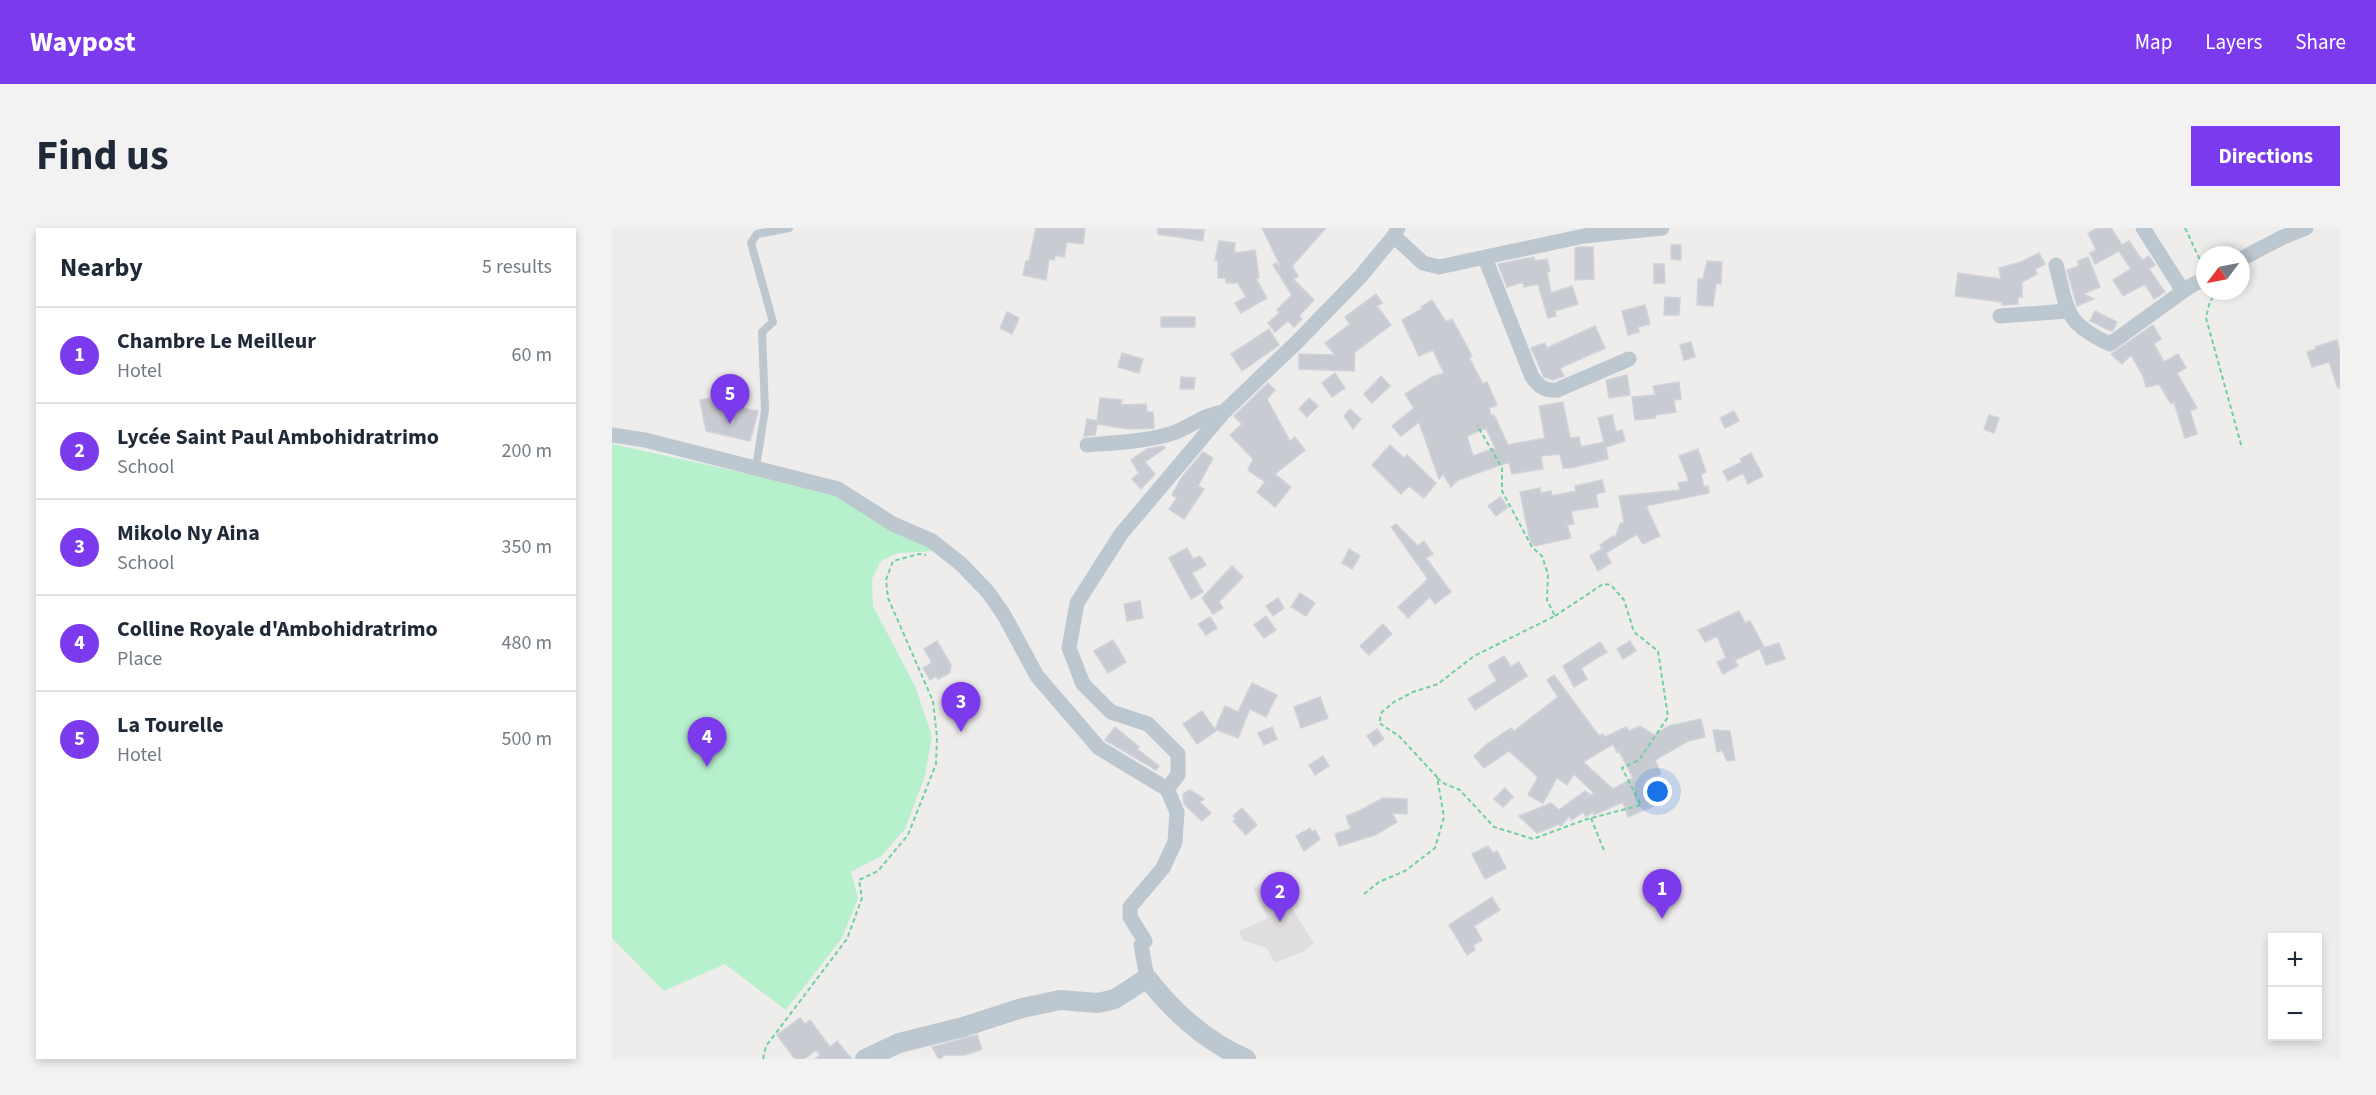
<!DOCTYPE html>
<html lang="en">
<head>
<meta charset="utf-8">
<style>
  body { margin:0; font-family:"Source Sans 3",sans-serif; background:#f2f2f3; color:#1f2937 }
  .controls { position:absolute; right:18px; bottom:18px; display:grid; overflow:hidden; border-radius:0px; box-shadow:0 3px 9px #0003 }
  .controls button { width:54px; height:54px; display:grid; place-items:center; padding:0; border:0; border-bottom:2px solid #e0e1e3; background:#fff; color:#1f2937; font:30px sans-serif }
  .compass { position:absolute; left:1584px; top:18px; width:54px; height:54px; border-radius:50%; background:#fff; box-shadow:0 3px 9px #0003; rotate:238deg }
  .you { position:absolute; left:1046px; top:564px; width:21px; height:21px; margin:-15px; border:4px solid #fff; border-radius:50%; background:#1a73e8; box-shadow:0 0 0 9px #1a73e833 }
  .badge { display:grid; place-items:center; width:39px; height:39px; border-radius:50%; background:#7c3aed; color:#fff; font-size:20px; font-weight:700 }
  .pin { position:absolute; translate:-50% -50px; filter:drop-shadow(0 2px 3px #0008) }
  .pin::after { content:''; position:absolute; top:32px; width:21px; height:18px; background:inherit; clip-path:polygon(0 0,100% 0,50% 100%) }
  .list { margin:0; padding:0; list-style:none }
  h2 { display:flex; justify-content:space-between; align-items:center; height:78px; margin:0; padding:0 24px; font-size:26px }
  h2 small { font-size:20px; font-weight:400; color:#747a83 }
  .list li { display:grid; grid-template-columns:39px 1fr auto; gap:18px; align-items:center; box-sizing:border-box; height:96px; padding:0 24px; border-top:2px solid #e0e1e3 }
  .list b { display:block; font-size:22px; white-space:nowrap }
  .list p { margin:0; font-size:20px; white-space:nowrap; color:#747a83 }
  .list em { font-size:20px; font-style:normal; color:#747a83 }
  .map { position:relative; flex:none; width:1728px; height:831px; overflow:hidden; border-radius:0px }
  header { display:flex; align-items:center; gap:36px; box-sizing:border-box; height:84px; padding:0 30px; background:#7c3aed; color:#fff }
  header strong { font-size:28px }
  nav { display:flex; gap:33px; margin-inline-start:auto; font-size:21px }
  .intro { display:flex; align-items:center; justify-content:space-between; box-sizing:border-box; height:144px; padding:0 36px }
  h1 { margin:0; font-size:42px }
  .button { padding:15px 27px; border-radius:0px; background:#7c3aed; color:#fff; font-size:21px; font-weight:700 }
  main { display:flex; gap:36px; padding:0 36px }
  aside { flex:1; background:#fff; border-radius:0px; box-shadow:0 3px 9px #0003 }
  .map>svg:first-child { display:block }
  .education { fill:#e0ddde }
  .green { fill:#b7f0cd }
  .building { fill:#c9cbd2; stroke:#d0d2d9; stroke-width:1.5; fill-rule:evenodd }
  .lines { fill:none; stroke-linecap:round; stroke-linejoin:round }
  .path { stroke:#6ed09f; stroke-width:2; stroke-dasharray:4.5 3; stroke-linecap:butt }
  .service { stroke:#bcc7d0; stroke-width:8 }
  .minor { stroke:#bcc7d0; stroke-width:15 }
  .tertiary { stroke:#bcc7d0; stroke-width:20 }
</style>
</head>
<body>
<header>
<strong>Waypost</strong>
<nav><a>Map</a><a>Layers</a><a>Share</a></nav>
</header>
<div class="intro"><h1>Find us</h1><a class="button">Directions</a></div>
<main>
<aside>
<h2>Nearby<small>5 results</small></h2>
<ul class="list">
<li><span class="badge">1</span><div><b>Chambre Le Meilleur</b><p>Hotel</p></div><em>60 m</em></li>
<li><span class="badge">2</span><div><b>Lycée Saint Paul Ambohidratrimo</b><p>School</p></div><em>200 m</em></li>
<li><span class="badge">3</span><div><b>Mikolo Ny Aina</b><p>School</p></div><em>350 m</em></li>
<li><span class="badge">4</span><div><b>Colline Royale d'Ambohidratrimo</b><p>Place</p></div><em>480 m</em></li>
<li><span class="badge">5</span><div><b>La Tourelle</b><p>Hotel</p></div><em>500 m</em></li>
</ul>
</aside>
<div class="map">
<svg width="1728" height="831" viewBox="0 0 1728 831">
  <rect width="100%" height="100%" fill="#efecec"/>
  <path class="education" d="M661,651L702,715L690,724L663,735L655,720L630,712L627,703L656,690L641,660Z"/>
  <path class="green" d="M0,216L220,264L319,317L323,323L286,325L269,333L260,351L261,378L303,458L320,508L313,548L293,601L269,628L239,644L246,670L230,710L174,782L113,736L52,763L0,710Z"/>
  <path class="building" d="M424,0H473L471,16L455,14L452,29L443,27L442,32L437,31L434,52L411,47L414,33H417Z
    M546,0L592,2L591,13L546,6Z
    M650,0H714L680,38L686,48L681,51L702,72L687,88L690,91L682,99L676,93L663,104L656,95L668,84L665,82L680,67L661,37L664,35L669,39Z
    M1486,0H1499L1510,17L1517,13L1530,32L1537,28L1543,37L1537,41L1553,64L1542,71L1533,56L1511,68L1501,52L1519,41L1507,23L1483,36L1478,25L1484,22L1476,5Z
    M607,13L623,15L622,25L643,22L647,50L644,51L655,70L629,85L623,75L634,69L626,55H614V50H606V33L603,32Z
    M1059,17H1069V32L1059,31Z
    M967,19H981L982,51L963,52V20Z
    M1427,25L1433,36L1423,41L1425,46L1410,54V69H1406V76L1390,77V74L1343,68L1346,45L1389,51L1387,40L1409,34Z
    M922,29L923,33L935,31L938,43L935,44L939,65L960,58L966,76L943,83L944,88L936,90L926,56L912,59L911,54L895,59L886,36Z
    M1476,29L1488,59L1471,66L1482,71L1465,78L1455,42L1467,38L1466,33Z
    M1095,33L1110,34L1109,56L1104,55L1101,78L1085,77L1086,51H1091Z
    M1042,36H1052L1053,55H1042Z
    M764,66L770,75L765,78L779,97L743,124L742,143L687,141V126L723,127L713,115L738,96L733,89Z
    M1053,69L1068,70L1067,87H1052Z
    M820,72L834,94L840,91L860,128L857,130L871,156L875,154L885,177L877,180L879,187H882L896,217L933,210L927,178L951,174L958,210L967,209L969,219L992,214L986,190L1000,187L1004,204L1010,202L1013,213L994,219L996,231L959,240H951L948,226L929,228L931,241L900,246L897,234L846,252L839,259L831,246L827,251L807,194L789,208L780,198L802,180L793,166L820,149L832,145L821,122L807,128L790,92L810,81L809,79ZM874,200L883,220L861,228L855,208Z
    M1033,77L1038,96L1026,99L1027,104L1016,107L1010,83Z
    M1483,83L1505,94L1501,102L1499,103L1478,93Z
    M395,84L407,90L400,106L388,100Z
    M549,89H583V99H549Z
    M1541,97L1549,111L1542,116L1552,134L1566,126L1574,140L1565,145L1585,180L1578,183L1585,206L1573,210L1562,174L1559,176L1547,156L1534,159L1531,148L1519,127L1510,136L1499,126Z
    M983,98L993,120L948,140L952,148L941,152L932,149L919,120L933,115L935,120Z
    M657,101L667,117L630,143L619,126Z
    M1725,112L1728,124V160H1726L1717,134L1700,139L1695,124L1704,121L1703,119Z
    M1079,114L1083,129L1072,132L1068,117Z
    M510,125L531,131L527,145L506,139Z
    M723,145L733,160L720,169L710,155Z
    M1015,147L1018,167L997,170L994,152Z
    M769,148L778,158L760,175L752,166Z
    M569,149L583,150L582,161H568Z
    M1067,154L1069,171L1062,172L1064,184L1043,187V190L1023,192L1020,169L1043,167L1041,158Z
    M656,155L663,162L655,171L678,213L683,209L693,222L663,246L679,259L663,279L645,264L653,254L636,242L641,231L618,207L630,196L622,188Z
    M106,168L121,199L125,179L146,183L138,213L94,203L88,172Z
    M488,170L510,172L509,177L534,176L535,184H541L542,200L516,201L485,196L483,207L472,208L475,191L485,193Z
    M697,170L706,178L695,189L687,181Z
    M738,181L749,191L741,201L732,188Z
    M1122,183L1127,193L1113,200L1108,190Z
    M1377,187L1387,190L1382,205L1372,201Z
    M778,217L792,230L795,227L824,255L812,270L797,258L789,266L760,237Z
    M551,218L553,220L533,234L543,246L529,261L520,251L527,245L519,232L535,221Z
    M1086,221L1094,244L1089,246L1092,259L1096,258L1097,265L1034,278L1048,308L1031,316L1025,306L994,325L999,335L986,343L978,328L990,321L988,317L1001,308L1003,310L1008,296L1012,294L1007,268L1068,262L1066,255L1077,253L1067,228Z
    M591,224L601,230L586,258L592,261L572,291L557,281L565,270L560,267L570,249Z
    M1139,225L1151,248L1136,256L1131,245L1116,253L1111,243L1130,234L1128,231Z
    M990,252L993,264L984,266L986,279L959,283L962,296L955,297L959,310L923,318L918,313L908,264L928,260L929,265L939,263L940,268L964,263L963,258Z
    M888,269L896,279L884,288L876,278Z
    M784,296L806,318L812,313L821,326L814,330L839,364L823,376L818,369L796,390L786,379L816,351L779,299Z
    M575,320L581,331L588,328L594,337L580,345L591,364L579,371L557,330Z
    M737,321L748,328L740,341L730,335Z
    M620,338L631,349L607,374L611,380L601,386L590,370Z
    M688,365L703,375L694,388L679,379Z
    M666,370L672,380L661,388L654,378Z
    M528,373L531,390L515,393L512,376Z
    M1127,383L1133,395L1138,393L1152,419L1123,432L1126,438L1111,446L1105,434L1114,430L1105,408L1093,414L1086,402Z
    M654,388L664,402L652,410L642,397Z
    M598,389L605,400L594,407L586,396Z
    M771,396L780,406L757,427L748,418Z
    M501,412L514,434L496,445L482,423Z
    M325,413L339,437L338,445L326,451L324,448L318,452L311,440L320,435L312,421Z
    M1018,413L1024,423L1011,431L1005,421Z
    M988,414L995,424L969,440L975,451L962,459L951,438Z
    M1167,415L1173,431L1154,437L1148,421Z
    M892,428L899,439L907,434L915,448L863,482L856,471L885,453L876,438Z
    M942,447L987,508L991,506L993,509L1014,499L1017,503L1028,498L1042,507L1057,498L1089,491L1093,509L1076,513L1043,532L1049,546L1034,552L1047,576L1016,589L1011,574L982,587L981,584L974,589L971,584L960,592L957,588L949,598L947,596L925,605L907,588L939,575L947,582L973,563L977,566L974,570L982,565L962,546L955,557L945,550L931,575L916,567L926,549L897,523L872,540L862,528L875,516L899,500L902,503L946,469L935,452ZM1001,516L1005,524L1007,523L1021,550L1001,561L971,534Z
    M640,455L665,467L654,489L638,481L626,510L603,501L613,478L626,484Z
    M708,469L716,490L689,500L682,479Z
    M590,483L604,503L585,516L571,496Z
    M503,499L527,519L525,521L547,538L544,542L493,512Z
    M660,499L665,511L652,517L646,505Z
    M765,501L772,511L762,518L755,508Z
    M1101,502L1118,503L1123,532L1115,533L1110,522L1105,524Z
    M711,528L717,538L703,547L697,537Z
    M893,560L901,569L891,579L882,571Z
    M578,562L592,571L588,574L599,585L590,593L572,576L571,566Z
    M771,570L795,571V586L780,585L785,594L763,607L727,618L723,606L739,601L734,588L747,583Z
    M630,580L645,597L634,607L621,593L624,591L621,588Z
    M698,600L700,604L703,602L708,611L692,623L684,608Z
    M876,618L881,625L885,623L894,640L873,651L860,626Z
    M880,669L888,682L862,698L870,712L861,717L863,722L855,727L837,697Z
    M188,790L193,796L198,792L218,819L225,813L240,831H203L208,827L204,822L192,831H183L165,807Z
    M365,807L370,821L353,827H333L327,831L320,819Z"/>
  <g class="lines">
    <path class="path" d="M1573,0L1590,36
      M1606,63L1598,73L1594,90L1630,220
      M825,550L833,556L848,562L882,599L921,611L972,592L1029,577L1010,540L1027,532L1056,489L1046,423L1022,404L1012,372L999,357L991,356L943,388
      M979,590L993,625
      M752,666L767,654L793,643L823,620L832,589L825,549L787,508L767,495L770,484L782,474L801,464L826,456L862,428L943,388L935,372L936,346L930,328L920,319L890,263V240L865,197
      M151,831L154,818L235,711L250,670L247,652L266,643L296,607L324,536L325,509L321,473L276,370L274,352L281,333L307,326L314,327"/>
    <path class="service" d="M144,239L153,182L150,104L161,94L139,15L145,6L177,0"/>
    <path class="minor" d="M1531,0L1571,63
      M782,8L811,35L827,39L972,8L1050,0
      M873,30L920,149C928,159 932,163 945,162L1017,131
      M1629,31L1671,9L1694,0
      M1444,37C1456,83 1452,95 1498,116L1577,59L1593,50
      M1388,88L1456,83
      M0,207L33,212L226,261L281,296L320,313L349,336L376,364L392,387L425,448L487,520L555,561L565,584L563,614L551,640L518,679V689L533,713L529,717L535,750
      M475,217C501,215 540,213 564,204C581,197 593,186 612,184
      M555,561L566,547V526L536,496L499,484L471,456L457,420L465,375L509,306L612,184L685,114L748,49L782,8L786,0"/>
    <path class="tertiary" d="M253,831L287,815L351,799L410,780L448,772L486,775L503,771L535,750C562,785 593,813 634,831"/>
  </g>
</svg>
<div class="controls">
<button>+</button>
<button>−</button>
</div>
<svg class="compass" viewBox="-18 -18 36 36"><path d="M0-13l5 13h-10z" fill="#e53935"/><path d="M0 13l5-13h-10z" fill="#747a83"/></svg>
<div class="you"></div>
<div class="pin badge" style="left:1050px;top:691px">1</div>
<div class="pin badge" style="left:668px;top:694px">2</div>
<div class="pin badge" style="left:349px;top:504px">3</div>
<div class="pin badge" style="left:95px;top:539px">4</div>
<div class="pin badge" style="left:118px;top:196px">5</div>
</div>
</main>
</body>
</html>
